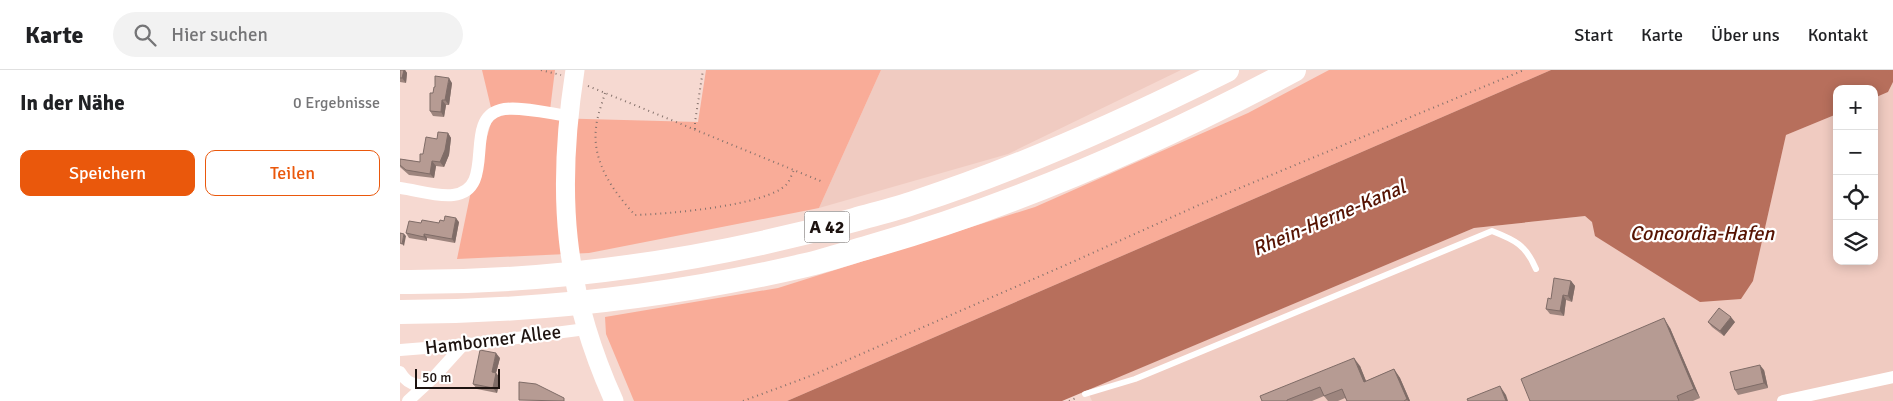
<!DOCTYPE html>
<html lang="de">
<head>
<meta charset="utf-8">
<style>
  body { margin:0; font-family:Signika,sans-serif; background:#f2f2f2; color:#202124 }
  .controls { position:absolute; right:15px; top:15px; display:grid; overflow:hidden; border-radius:10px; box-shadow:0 2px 12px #0003 }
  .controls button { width:45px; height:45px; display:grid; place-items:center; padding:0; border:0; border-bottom:1px solid #e0e0e0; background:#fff; color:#202124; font:25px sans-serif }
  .scale { position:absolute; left:15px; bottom:12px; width:85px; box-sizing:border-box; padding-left:5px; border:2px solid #1d1310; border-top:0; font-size:14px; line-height:18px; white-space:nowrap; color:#1d1310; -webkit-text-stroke:4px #fff; paint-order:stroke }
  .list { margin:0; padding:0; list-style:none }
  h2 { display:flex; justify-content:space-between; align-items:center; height:65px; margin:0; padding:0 20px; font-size:21px }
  h2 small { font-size:16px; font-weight:400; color:#757577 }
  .actions { display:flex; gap:10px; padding:15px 20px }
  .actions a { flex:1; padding:11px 0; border:1px solid #ea580c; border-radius:10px; text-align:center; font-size:18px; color:#ea580c }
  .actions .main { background:#ea580c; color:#fff }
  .icon { flex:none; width:28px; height:28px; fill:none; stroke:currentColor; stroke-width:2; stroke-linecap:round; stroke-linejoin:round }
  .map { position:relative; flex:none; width:1493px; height:331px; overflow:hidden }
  header { display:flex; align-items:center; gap:30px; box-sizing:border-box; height:70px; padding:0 25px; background:#fff; border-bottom:1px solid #e0e0e0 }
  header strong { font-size:24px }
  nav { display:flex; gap:28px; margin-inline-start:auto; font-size:18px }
  .search { width:350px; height:45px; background:#f2f2f2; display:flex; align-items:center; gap:12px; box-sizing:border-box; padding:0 18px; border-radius:28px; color:#757577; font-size:19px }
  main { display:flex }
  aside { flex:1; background:#fff }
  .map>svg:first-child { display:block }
  .built { fill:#f0cbc1 }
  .green { fill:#f9ac98 }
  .water { fill:#b76f5c }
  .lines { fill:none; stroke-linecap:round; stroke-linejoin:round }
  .path { stroke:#85726c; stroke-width:2; stroke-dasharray:1 4; stroke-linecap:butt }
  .lane { stroke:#fff; stroke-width:6 }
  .street { stroke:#fff; stroke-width:12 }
  .secondary { stroke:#fff; stroke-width:19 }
  .highway { stroke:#fff; stroke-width:24 }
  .wall { fill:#9d857e }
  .shaded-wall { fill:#7f6c67 }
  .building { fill:#b69b93; stroke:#7f6c67 }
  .labels { text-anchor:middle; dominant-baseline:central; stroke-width:4.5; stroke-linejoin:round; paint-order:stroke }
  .shield { fill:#fff; stroke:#615a58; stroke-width:1 }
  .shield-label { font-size:18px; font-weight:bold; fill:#1d1310 }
  .street-label { font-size:19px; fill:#1d1310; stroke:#fff }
  .water-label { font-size:20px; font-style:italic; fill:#561302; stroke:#fff }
</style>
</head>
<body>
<header>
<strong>Karte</strong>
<div class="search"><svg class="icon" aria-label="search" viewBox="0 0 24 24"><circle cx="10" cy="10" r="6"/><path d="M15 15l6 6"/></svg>Hier suchen</div>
<nav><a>Start</a><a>Karte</a><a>Über uns</a><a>Kontakt</a></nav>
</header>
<main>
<aside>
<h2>In der Nähe<small>0 Ergebnisse</small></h2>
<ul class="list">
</ul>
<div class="actions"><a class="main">Speichern</a><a>Teilen</a></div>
</aside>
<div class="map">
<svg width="1493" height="331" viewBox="0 0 1493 331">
  <rect width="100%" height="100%" fill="#f6d9d1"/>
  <path class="built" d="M481,0H781L608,84L419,138Z
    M1493,12V331H692L687,320L1074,158L1185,146L1192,152L1341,229L1353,211L1386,65L1437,44V191H1474V28L1488,22Z"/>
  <path class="green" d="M82,0H155L149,48L298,52L306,0H481L419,138L189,183L57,189L70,126L93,46Z
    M929,0H1151L387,331H234L206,264L205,247L378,218L635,137L848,43Z"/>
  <path class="water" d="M1151,0H1493V12L1488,22L1474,28V19H1437V44L1386,65L1353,211L1341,229L1300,232L1195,166L1192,152L1185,146L1074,158L662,331H387Z"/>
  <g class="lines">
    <path class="path" d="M141,0L161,5
      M188,16L423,112
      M205,23C202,34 197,46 196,58C192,92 213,121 235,145C266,144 367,136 387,114C390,110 392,104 394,100
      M295,59V52L303,0
      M343,331L413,305L668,194L799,135L1124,0
      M669,331L678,327"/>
    <path class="lane" d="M685,324L735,309L1092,161C1115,170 1126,175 1136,199"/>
    <path class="street" d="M0,118C16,120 37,127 53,125C98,120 62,50 100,40C116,35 152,44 169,46
      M0,280L63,275L186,259
      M0,302C6,312 13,316 24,315
      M8,331L34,307L63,275
      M1383,331L1493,307"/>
    <path class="secondary" d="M175,0C156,122 163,218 214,331"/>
    <path class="highway" d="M0,212C153,213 306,191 454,150C475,144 496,139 516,132C623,97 727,50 827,0
      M0,242C136,242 273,226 406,195C427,190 448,183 469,177C616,135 759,72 894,0"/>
  </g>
  <path class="wall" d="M0,0H5L7,3L6,13L0,12V15Z
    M52,13L49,35H46L44,47L33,46L30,41L33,23Z
    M48,63L51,68L49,85L44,97L36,96L34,108L9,105L0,97V89L20,92L23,84L37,69Z
    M59,152L55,173L27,168V171L9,168L6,163L39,153Z
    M1171,211L1175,216L1172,232L1166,230L1164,246L1150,244L1146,239L1151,229Z
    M1308,252H1335L1324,266L1312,257Z
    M1270,258L1300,328L1293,331H1130Z
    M100,288L96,303L100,308L97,323L77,319L73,314Z
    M960,296L966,311L994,299L1000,308L1010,331H947L945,328L938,331H928L924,326L912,331H862Z
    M1364,300L1368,318L1338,325L1335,320Z"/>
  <path class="shaded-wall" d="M4,0H5L7,3L6,13L2,8Z
    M49,8L52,13L49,35L45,30Z
    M42,30L46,35L44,47L41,42Z
    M48,63L51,68L49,85L44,97L40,92Z
    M32,91L36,96L34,108L30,104Z
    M56,148L59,152L55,173L52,169Z
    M4,164L6,166L4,176L2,174Z
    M24,164L27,168V171L24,167Z
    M1171,211L1175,216L1172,232L1168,226Z
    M1163,225L1166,230L1164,246L1160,241Z
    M1331,247L1335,252L1324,266L1320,261Z
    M1264,248L1270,258L1300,328L1294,319Z
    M96,283L100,288L95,307L92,302Z
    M954,288L960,296L970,321L964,312Z
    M1360,295L1364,300L1368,318L1364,313Z
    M994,299L1000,308L1010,331H1008L1007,329Z
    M96,303L100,308L97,323L93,318Z
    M1100,316L1106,325L1108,331H1106Z"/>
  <path class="building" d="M0,0H4L2,8H0Z
    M35,6L49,8L45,30H42L41,42L30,41V23H33L34,17H35Z
    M38,62L48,63L45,80L40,92L32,91L30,104L6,100L0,95V89L20,92V84H23L26,67L37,69Z
    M45,146L56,148L52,169L24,164V167L6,163L9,151L21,153L22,150L39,153L40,150L44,151Z
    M0,163L4,164L2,174L0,173Z
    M1154,208L1171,211L1168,226L1163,225L1160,241L1146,239L1148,228L1151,229Z
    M1319,238L1331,247L1320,261L1308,252Z
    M1264,248L1294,319L1277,326L1279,331H1130L1121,309Z
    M80,280L96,283L92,302L96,303L93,318L73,314Z
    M954,288L964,312L994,299L1007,329L1004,331H947L942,319L924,326L920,317L887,330V331H862L860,326Z
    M1360,295L1364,313L1335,320L1330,302Z
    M119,312L136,314L164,328V331L119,330Z
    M1100,316L1106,331H1068L1067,329Z"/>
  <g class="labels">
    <rect class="shield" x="404.5" y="141.5" width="45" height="31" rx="4"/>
    <g class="shield-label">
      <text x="427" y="157">A 42</text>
    </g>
    <g class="street-label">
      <text transform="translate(93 270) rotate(-7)">Hamborner Allee</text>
    </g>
    <g class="water-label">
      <text transform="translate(929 148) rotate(-23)">Rhein-Herne-Kanal</text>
      <text x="1302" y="163">Concordia-Hafen</text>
    </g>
  </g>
</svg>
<div class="controls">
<button>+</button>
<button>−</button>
<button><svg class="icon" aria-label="locate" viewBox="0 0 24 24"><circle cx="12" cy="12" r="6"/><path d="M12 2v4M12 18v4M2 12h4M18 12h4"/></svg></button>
<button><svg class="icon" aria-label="layers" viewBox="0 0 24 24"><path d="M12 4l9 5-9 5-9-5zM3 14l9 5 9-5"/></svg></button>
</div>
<div class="scale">50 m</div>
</div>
</main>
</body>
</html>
